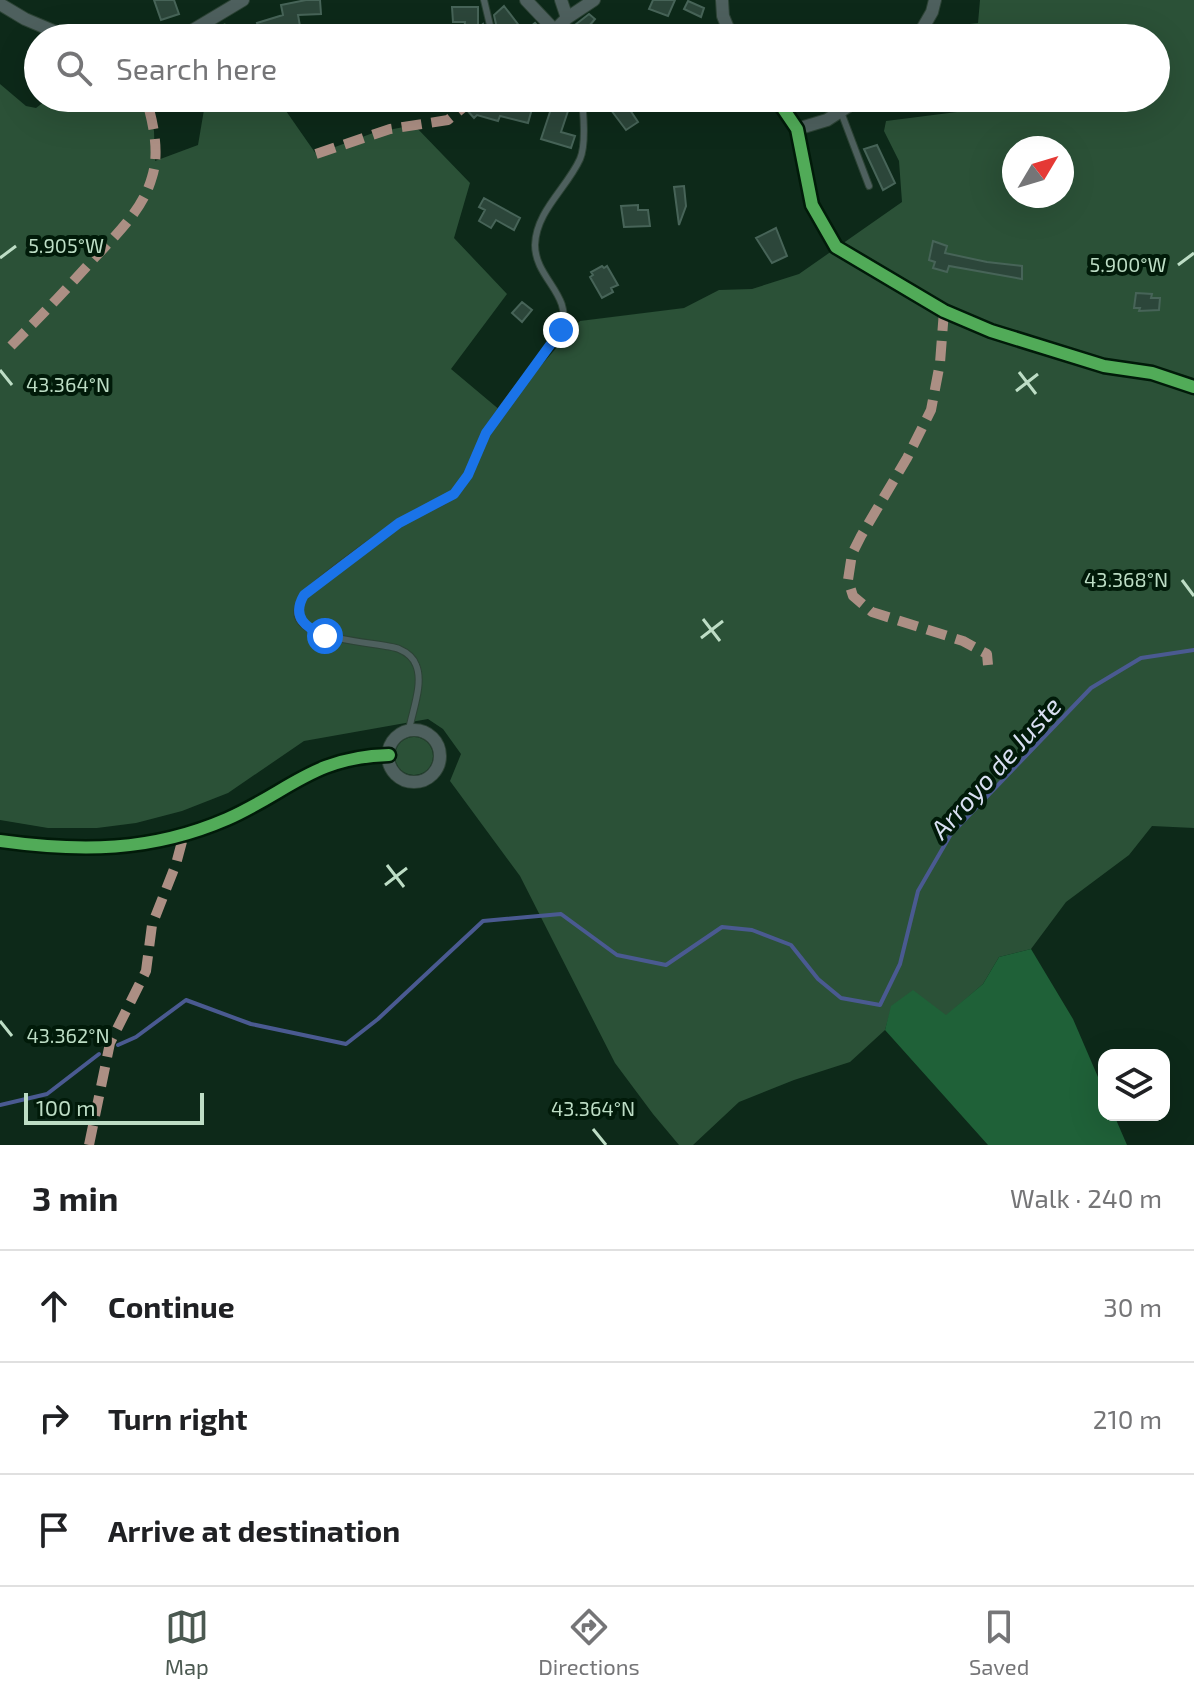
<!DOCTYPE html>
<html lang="en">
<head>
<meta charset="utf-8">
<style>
  body { margin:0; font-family:"Exo 2",sans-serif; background:#f2f2f2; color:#202124 }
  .controls { position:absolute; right:24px; bottom:24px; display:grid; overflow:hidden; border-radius:16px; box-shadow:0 8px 32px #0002 }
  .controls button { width:72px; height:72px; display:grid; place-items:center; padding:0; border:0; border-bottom:2px solid #e0e0e0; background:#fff; color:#202124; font:40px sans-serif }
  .compass { position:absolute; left:1002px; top:136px; width:72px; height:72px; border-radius:50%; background:#fff; box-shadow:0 8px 32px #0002; rotate:52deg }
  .scale { position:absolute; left:24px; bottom:20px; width:180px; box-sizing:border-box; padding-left:8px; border:4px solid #bdddc5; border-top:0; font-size:22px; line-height:28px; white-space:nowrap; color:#bdddc5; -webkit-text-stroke:6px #011a09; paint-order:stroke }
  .stop { position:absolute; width:24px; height:24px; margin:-18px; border:6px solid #1a73e8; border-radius:50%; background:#fff }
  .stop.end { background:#1a73e8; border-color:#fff; box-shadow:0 2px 8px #0008 }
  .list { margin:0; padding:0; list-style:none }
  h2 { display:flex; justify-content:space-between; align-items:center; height:104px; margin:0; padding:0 32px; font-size:34px }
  h2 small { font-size:26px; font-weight:400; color:#757577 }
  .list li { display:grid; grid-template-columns:52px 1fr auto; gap:24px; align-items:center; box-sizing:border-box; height:112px; padding:0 32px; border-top:2px solid #e0e0e0 }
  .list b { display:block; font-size:30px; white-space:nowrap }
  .list em { font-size:26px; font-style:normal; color:#757577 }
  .icon { flex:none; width:44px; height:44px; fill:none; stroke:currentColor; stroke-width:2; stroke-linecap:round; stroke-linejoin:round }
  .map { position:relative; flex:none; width:1194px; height:1145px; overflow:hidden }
  .search { position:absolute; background:#fff; box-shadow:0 8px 32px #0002; left:24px; right:24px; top:24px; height:88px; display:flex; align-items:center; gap:20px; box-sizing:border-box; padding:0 28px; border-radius:44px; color:#757577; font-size:30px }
  .sheet { height:440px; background:#fff }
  nav { display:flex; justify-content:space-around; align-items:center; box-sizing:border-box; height:112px; border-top:2px solid #e0e0e0; background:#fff; font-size:22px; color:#757577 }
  nav a { display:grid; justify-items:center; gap:4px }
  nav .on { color:#4b5951 }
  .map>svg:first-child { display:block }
  .green { fill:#2b5137; fill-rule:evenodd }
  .forest { fill:#1f6138 }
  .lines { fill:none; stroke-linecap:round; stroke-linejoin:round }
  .stream { stroke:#4a5a91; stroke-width:4 }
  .building { fill:#2c463a; stroke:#476458; stroke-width:2 }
  .lane-casing { stroke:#2c4335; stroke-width:8 }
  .street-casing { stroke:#2c4335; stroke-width:14 }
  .lane { stroke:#4e605e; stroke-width:6 }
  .street { stroke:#4e605e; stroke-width:12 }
  .quiet { stroke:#ac8f84; stroke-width:10; stroke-dasharray:20 10; stroke-linecap:butt }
  .cycleway-casing { stroke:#011a09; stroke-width:17 }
  .cycleway { stroke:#51ab58; stroke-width:12 }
  .route { stroke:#1a73e8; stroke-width:10 }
  .ticks { fill:none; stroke:#bdddc5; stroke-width:3 }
  .labels { text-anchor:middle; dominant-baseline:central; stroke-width:8; stroke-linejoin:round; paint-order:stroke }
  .water-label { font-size:26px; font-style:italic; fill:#d9dff2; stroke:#011a09 }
  .ticks-label { font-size:20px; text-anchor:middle; fill:#bdddc5; stroke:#011a09; stroke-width:8; stroke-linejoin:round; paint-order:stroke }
</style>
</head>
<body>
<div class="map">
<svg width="1194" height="1145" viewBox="0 0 1194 1145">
  <rect width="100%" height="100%" fill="#0d2919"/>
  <path class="green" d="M980,0H1194V828L1152,826L1129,855L1066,902L1031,949L999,957L983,984L946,1016L892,1006L885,1030L850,1062L794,1080L739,1102L693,1145H679L653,1114L615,1063L520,876L450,781L461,754L443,729L428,719L304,741L228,793L182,811L136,823L97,828H48L0,820V84L26,106L36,108L49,98H146L154,131L155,161L198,145L206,98H277L316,154L373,133L414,125L470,183L454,238L507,294L451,369L501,411L580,321L684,308L719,290L752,289L799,274L902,202L899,161L884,131L886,121L957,112L958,98H1156V38H921L927,29L978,23ZM1014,148H1062V196H1014Z
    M225,23L235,38H196Z
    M395 756a19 19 0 1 1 38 0a19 19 0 1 1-38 0Z"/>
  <path class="forest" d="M1031,949L1073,1019L1104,1091V1115H1114L1127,1145H988L885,1030L891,1006L913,990L946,1015L983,984L999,957Z"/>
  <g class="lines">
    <path class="stream" d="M118,1045L136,1037L186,1000L251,1024L346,1044L378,1019L483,921L561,914L617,955L666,965L722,927L752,930L791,945L818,979L841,998L880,1005L900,964L918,891L951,834L1091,688L1141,658L1194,650
      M0,1105L47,1094L99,1054"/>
  </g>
  <path class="building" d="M154,0H174L179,14L161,20Z
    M306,0H320L321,14L298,15L300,26L274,31L276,38H262L257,23L283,15L281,5Z
    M653,0H675L668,16L649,9Z
    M688,1L704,8L701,17L684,9Z
    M504,6L524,32L535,23L548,38H499L494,15Z
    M452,7H478V28L483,24L487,38H463L465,22H453Z
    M589,14L595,19L584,32L575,25Z
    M168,98H193L178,110Z
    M456,98H466V103L470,107L475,105L480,98H535L528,123L500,116L498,121L477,115L474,118Z
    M602,98H622L638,122L626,130Z
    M554,100L570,105L561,132L575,136L571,148L541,139Z
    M877,145L895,183L883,190L864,149Z
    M684,186L686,206L679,225L674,187Z
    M484,198L520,218L514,230L496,220L491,228L479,221L485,210L479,207Z
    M638,205V210H648L650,226L624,227L621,206Z
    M776,228L787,256L772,263L756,238Z
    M933,241L947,246L945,253L987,262L1022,266V279L949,266L947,272L933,268L935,262L929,260Z
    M602,266L604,268L607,266L618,285L611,288L613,292L602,298L590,277L593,275L591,272Z
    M1136,293L1152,294L1151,298H1160L1159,310L1139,311L1140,308H1134Z
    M522,302L532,310L522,322L512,313Z"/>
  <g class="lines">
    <defs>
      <path id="lane" d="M484,0L493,38
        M471,101L474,98
        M841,112L869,186
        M409,730C412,712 424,683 416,665C413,657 406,652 399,649C380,641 274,642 302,599C314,581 397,523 418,512C431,506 445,503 456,492C471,476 476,452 486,433C507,397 538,366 561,330C574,295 535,279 535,245C536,211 567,188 580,159C586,145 584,113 581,98"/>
      <path id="street" d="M526,0L562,38
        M722,0L723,16L732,38
        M0,4L25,19L70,38
        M567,18L594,0
        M555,30L567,18L561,0
        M175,38L183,36L243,0
        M917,38L932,12L935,0
        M776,98L797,129L812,205L836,247L944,311L991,331L1104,366L1152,373L1194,387
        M797,129L827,120L861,98
        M388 756a26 26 0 1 1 52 0a26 26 0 1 1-52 0Z
        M0,841C80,852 151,852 227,819C290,791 313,757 389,755"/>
    </defs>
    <use href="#lane" class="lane-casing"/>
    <use href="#street" class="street-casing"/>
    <use href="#lane" class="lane"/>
    <use href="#street" class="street"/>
    <path class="quiet" d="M316,154L390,129L448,120L471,101
      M944,311L940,363L931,410L907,458L861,536L852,554L848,580L853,596L872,612L963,641L987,654L988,665
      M11,346C38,319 63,293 88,265C112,238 142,213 152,177C160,152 153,122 146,98
      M89,1145L110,1043L146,971L152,925L176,864L184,834"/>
    <defs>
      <path id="cycleway" d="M776,98L797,129L812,205L836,247L944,311L991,331L1104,366L1152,373L1194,387
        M0,841C80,852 151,852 227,819C290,791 313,757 389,755"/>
    </defs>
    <use href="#cycleway" class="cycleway-casing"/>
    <use href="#cycleway" class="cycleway"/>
  </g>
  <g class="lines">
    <path class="route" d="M325,636C306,628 291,617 304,595L399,523L454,494L468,475L486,433L561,330"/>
  </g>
  <path class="ticks" d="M0,258L16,246M1178,265L1194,253M0,370L12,385M1019,372L1036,394M1016,391L1038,374M1182,580L1194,596M703,619L720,641M701,638L723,621M387,865L404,887M385,885L407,868M0,1021L12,1036M593,1129L606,1145"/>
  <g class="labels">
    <g class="water-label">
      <text transform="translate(995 767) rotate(-48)">Arroyo de Juste</text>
    </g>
  </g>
  <g class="ticks-label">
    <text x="66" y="253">5.905°W</text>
    <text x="1128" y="272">5.900°W</text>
    <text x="68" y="392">43.364°N</text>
    <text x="1126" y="587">43.368°N</text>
    <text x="68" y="1043">43.362°N</text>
    <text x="593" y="1116">43.364°N</text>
  </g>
</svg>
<div class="controls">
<button><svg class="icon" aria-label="layers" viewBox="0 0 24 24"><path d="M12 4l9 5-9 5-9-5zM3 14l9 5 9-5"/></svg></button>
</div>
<svg class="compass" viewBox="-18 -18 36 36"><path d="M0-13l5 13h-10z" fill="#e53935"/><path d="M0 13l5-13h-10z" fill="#757577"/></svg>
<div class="scale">100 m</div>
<div class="stop" style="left:325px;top:636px"></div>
<div class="stop end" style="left:561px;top:330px"></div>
<div class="search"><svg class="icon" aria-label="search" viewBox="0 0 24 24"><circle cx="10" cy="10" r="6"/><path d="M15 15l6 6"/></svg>Search here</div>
</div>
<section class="sheet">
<h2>3 min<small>Walk · 240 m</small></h2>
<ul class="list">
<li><svg class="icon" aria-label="ahead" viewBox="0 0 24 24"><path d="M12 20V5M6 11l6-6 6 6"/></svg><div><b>Continue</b></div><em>30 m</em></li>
<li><svg class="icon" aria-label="right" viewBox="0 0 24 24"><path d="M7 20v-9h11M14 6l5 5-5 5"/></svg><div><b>Turn right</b></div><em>210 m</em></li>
<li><svg class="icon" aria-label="arrive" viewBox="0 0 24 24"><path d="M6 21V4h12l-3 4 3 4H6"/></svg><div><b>Arrive at destination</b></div></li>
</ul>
</section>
<nav>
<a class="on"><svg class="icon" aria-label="map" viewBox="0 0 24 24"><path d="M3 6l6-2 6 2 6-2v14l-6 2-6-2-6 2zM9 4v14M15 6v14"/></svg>Map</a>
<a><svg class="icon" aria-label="directions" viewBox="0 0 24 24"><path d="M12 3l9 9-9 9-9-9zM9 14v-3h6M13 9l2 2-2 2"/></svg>Directions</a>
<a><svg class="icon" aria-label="saved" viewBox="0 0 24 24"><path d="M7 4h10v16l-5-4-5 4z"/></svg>Saved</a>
</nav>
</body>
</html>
